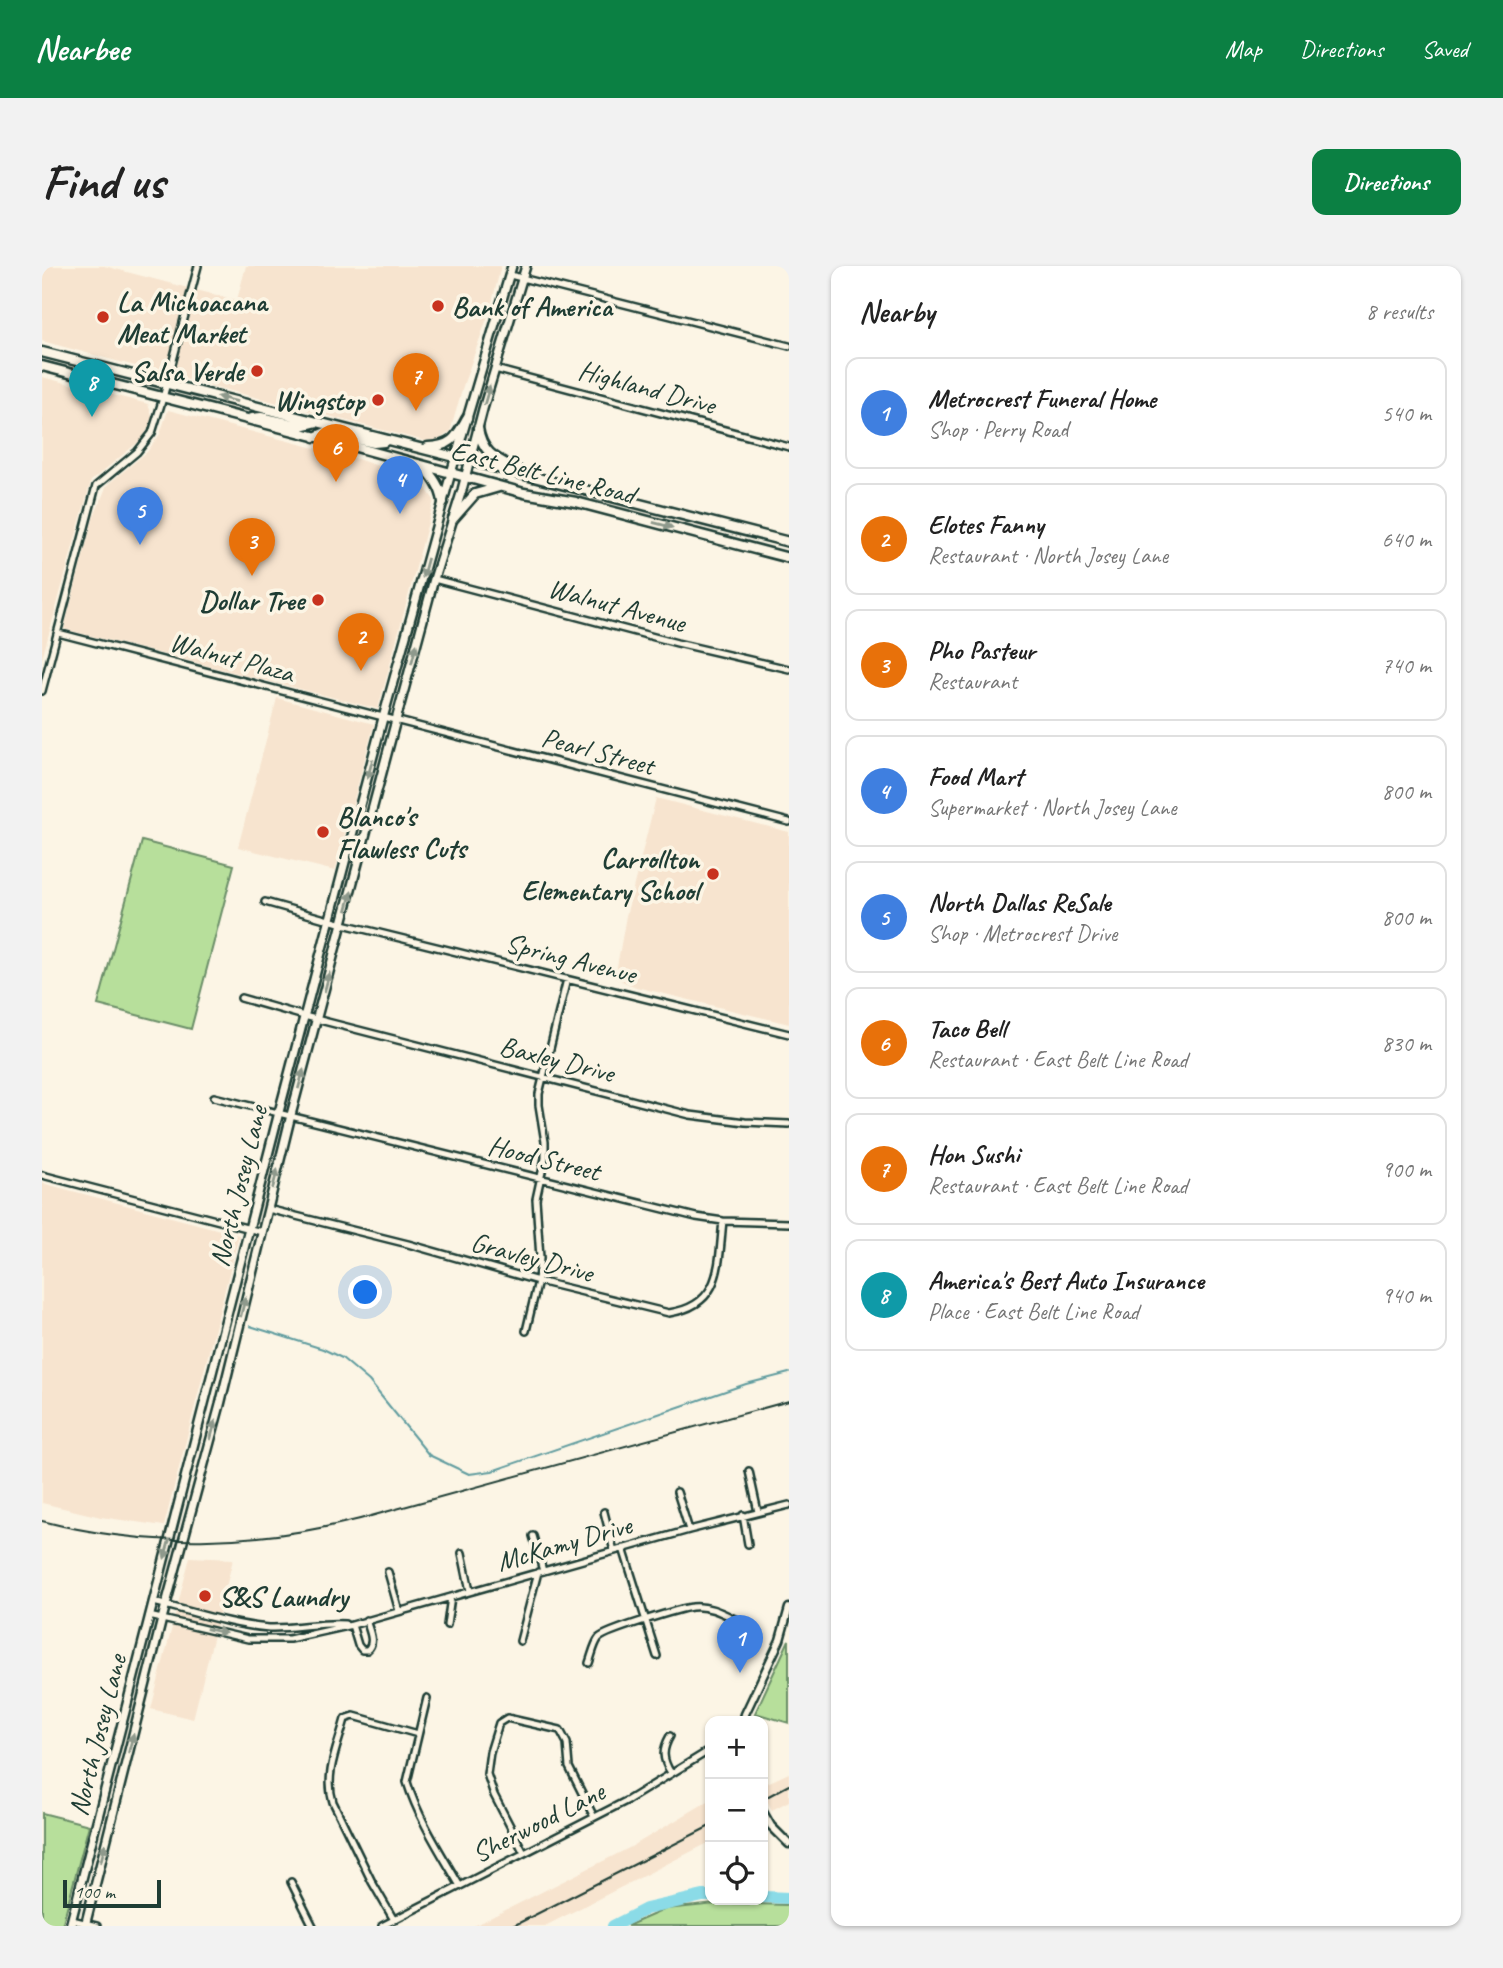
<!DOCTYPE html>
<html lang="en">
<head>
<meta charset="utf-8">
<style>
  body { margin:0; font-family:Caveat,sans-serif; background:#f2f2f2; color:#222 }
  .controls { position:absolute; right:21px; bottom:21px; display:grid; overflow:hidden; border-radius:14px; box-shadow:0 2px 5px #0004 }
  .controls button { width:63px; height:63px; display:grid; place-items:center; padding:0; border:0; border-bottom:2px solid #e0e0e0; background:#fff; color:#222; font:35px sans-serif }
  .scale { position:absolute; left:21px; bottom:18px; width:98px; box-sizing:border-box; padding-left:7px; border:4px solid #1f3d34; border-top:0; font-size:19px; line-height:24px; white-space:nowrap; color:#1f3d34; -webkit-text-stroke:5px #fcf5e5; paint-order:stroke }
  .you { position:absolute; left:324px; top:1027px; width:24px; height:24px; margin:-18px; border:5px solid #fff; border-radius:50%; background:#1a73e8; box-shadow:0 0 0 10px #1a73e833 }
  .badge { display:grid; place-items:center; width:46px; height:46px; border-radius:50%; background:#0b8043; color:#fff; font-size:23px; font-weight:700 }
  .pin { position:absolute; translate:-50% -58px; filter:drop-shadow(0 2px 4px #0008) }
  .pin::after { content:''; position:absolute; top:37px; width:24px; height:21px; background:inherit; clip-path:polygon(0 0,100% 0,50% 100%) }
  .list { margin:0; padding:0; list-style:none }
  h2 { display:flex; justify-content:space-between; align-items:center; height:91px; margin:0; padding:0 28px; font-size:30px }
  h2 small { font-size:23px; font-weight:400; color:#767676 }
  .list li { display:grid; grid-template-columns:46px 1fr auto; gap:21px; align-items:center; box-sizing:border-box; height:112px; margin:0 14px 14px; padding:0 14px; border:2px solid #e0e0e0; border-radius:14px }
  .list b { display:block; font-size:26px; white-space:nowrap }
  .list p { margin:0; font-size:23px; white-space:nowrap; color:#767676 }
  .list em { font-size:23px; font-style:normal; color:#767676 }
  .icon { flex:none; width:38px; height:38px; fill:none; stroke:currentColor; stroke-width:2; stroke-linecap:round; stroke-linejoin:round }
  .map { position:relative; flex:none; width:747px; height:1660px; overflow:hidden; border-radius:14px }
  header { display:flex; align-items:center; gap:42px; box-sizing:border-box; height:98px; padding:0 35px; background:#0b8043; color:#fff }
  header strong { font-size:33px }
  nav { display:flex; gap:38px; margin-inline-start:auto; font-size:24px }
  .intro { display:flex; align-items:center; justify-content:space-between; box-sizing:border-box; height:168px; padding:0 42px }
  h1 { margin:0; font-size:49px }
  .button { padding:18px 32px; border-radius:14px; background:#0b8043; color:#fff; font-size:24px; font-weight:700 }
  main { display:flex; gap:42px; padding:0 42px }
  aside { flex:1; background:#fff; border-radius:14px; box-shadow:0 2px 5px #0004 }
  .map>svg:first-child { display:block }
  .built { fill:#f7e4cf }
  .green { fill:#b7df9b; stroke:#6b8e68; stroke-width:2 }
  .lines { fill:none; stroke-linecap:round; stroke-linejoin:round }
  .stream { stroke:#609c9f; stroke-width:2 }
  .river { stroke:#8bdbe7; stroke-width:12 }
  .minor-casing { stroke:#1f3d34; stroke-width:10 }
  .tertiary-casing { stroke:#1f3d34; stroke-width:11 }
  .secondary-casing { stroke:#1f3d34; stroke-width:12 }
  .primary-casing { stroke:#1f3d34; stroke-width:13 }
  .minor { stroke:#fcf5e5; stroke-width:5 }
  .tertiary { stroke:#fcf5e5; stroke-width:6 }
  .secondary { stroke:#fcf5e5; stroke-width:7 }
  .primary { stroke:#fcf5e5; stroke-width:8 }
  .rail { stroke:#1f3d34; stroke-width:2 }
  .oneway { fill:#8e998c }
  .poi-dot { fill:#c8321e; stroke:#fcf5e5; stroke-width:2.5 }
  .labels { text-anchor:middle; dominant-baseline:central; stroke-width:7; stroke-linejoin:round; paint-order:stroke }
  .poi-label { font-size:28px; font-weight:bold; fill:#1f3d34; stroke:#fcf5e5; text-anchor:start }
  .street-label { font-size:28px; fill:#1f3d34; stroke:#fcf5e5 }
</style>
</head>
<body>
<header>
<strong>Nearbee</strong>
<nav><a>Map</a><a>Directions</a><a>Saved</a></nav>
</header>
<div class="intro"><h1>Find us</h1><a class="button">Directions</a></div>
<main>
<div class="map">
<svg width="747" height="1660" viewBox="0 0 747 1660">
  <rect width="100%" height="100%" fill="#fcf5e5"/>
  <filter id="ink" filterUnits="userSpaceOnUse"><feTurbulence type="fractalNoise" baseFrequency=".0143" numOctaves="2"/><feDisplacementMap in="SourceGraphic" scale="14" xChannelSelector="R" yChannelSelector="G"/><feConvolveMatrix kernelMatrix="1 2 1 2 8 2 1 2 1" color-interpolation-filters="sRGB"/></filter>
  <g filter="url(#ink)">
    <path class="built" d="M0,0H62L146,22L123,108L0,75Z
      M204,0H459L448,44L421,120L408,166L396,174L383,175L131,110L154,24L195,34Z
      M0,111L106,138L111,153L100,173L49,215L0,393Z
      M126,144L312,192L378,214L392,234L336,443L22,363L51,253L65,219L105,186L118,168Z
      M235,432L332,458L293,605L196,581Z
      M614,532L747,566V758L594,721L573,712L584,650Z
      M0,917L197,969L122,1260L59,1251L0,1237Z
      M148,1291L191,1293L151,1453L109,1443Z
      M747,1507V1535L730,1544L721,1527V1519Z
      M668,1534V1576L503,1660H432L589,1581Z"/>
    <path class="green" d="M100,575L192,599L149,763L56,739Z
      M747,1374V1457L713,1447Z
      M0,1547L47,1559L20,1660H0Z
      M684,1637L747,1639V1660H585L624,1643Z"/>
    <g class="lines">
      <path class="stream" d="M208,1060L281,1083L300,1092L327,1115L387,1189L427,1208L450,1205L704,1118L747,1107"/>
      <path class="river" d="M721,1631L747,1632
        M571,1660L604,1643L661,1630H668"/>
      <defs>
        <path id="minor" d="M468,9L747,80
          M453,103L747,181
          M392,313L635,377L747,403
          M16,367C259,431 503,493 747,556
          M0,425L54,220L95,186L110,167L121,132L156,0
          M223,636L301,658L747,768
          M199,732L262,750L648,849L703,856L747,858
          M172,831L654,951L681,955L747,957
          M0,909L220,966
          M226,943L366,978L496,1015L627,1047C681,1039 676,998 681,955
          M484,1065L496,1015L498,992L494,933L503,892V876L497,839V828L525,713
          M707,1205L716,1246
          M635,1226L647,1264
          M562,1246L572,1285
          M701,1249L706,1278
          M491,1270L501,1305
          M581,1282L615,1390
          M420,1287L428,1325
          M346,1306L357,1345
          M111,1336C149,1345 188,1359 227,1362C253,1363 278,1356 303,1358
          M107,1350L206,1373H247L310,1359L647,1264L747,1239
          M310,1359L316,1379L320,1384H325C334,1377 327,1364 324,1354
          M405,1359L409,1331
          M478,1375L496,1306
          M547,1397C550,1389 552,1378 557,1372C564,1365 639,1342 650,1341C667,1339 682,1348 697,1355
          M385,1432L365,1516C376,1552 399,1587 418,1620
          M628,1470C620,1484 620,1493 629,1507
          M482,1587L452,1529L445,1508L448,1486L457,1457L465,1452L518,1464L525,1477L527,1501L552,1551
          M249,1616L271,1660
          M30,1654L55,1660
          M352,1654L330,1616L291,1536C282,1508 296,1480 303,1453L312,1450L376,1468
          M340,1660L586,1534L668,1484"/>
        <path id="tertiary" d="M701,1455L703,1448L738,1374L747,1342
          M721,1546L729,1560L747,1578"/>
        <path id="secondary" d="M28,1660L237,846L341,452L409,207L470,0
          M43,1660L120,1353L178,1139L249,849L354,454L392,313L420,224L441,143L484,0"/>
        <path id="primary" d="M0,86L747,276
          M0,100L314,181L482,227L534,236L747,292
          M210,152L219,151L259,160L275,156
          M436,162C440,188 455,193 476,204
          M273,171L284,166L332,177L342,176
          M386,181C411,180 414,171 425,152
          M381,200C391,211 399,221 401,236
          M411,253L433,228L457,221"/>
      </defs>
      <use href="#minor" class="minor-casing"/>
      <use href="#tertiary" class="tertiary-casing"/>
      <use href="#secondary" class="secondary-casing"/>
      <use href="#primary" class="primary-casing"/>
      <use href="#minor" class="minor"/>
      <use href="#tertiary" class="tertiary"/>
      <use href="#secondary" class="secondary"/>
      <use href="#primary" class="primary"/>
      <path class="rail" d="M0,1255C105,1282 214,1280 318,1253L747,1135
        M721,1533L747,1519
        M471,1660L668,1560"/>
    </g>
    <defs><path id="oneway-solid" d="M-6-.8H1V-3.2L6.5 0L1 3.2V.8H-6Z" transform="scale(1.75)"/></defs>
    <g class="oneway">
      <use href="#oneway-solid" transform="translate(445 129) rotate(-74)"/>
      <use href="#oneway-solid" transform="translate(185 133) rotate(-166)"/>
      <use href="#oneway-solid" transform="translate(621 259) rotate(15)"/>
      <use href="#oneway-solid" transform="translate(383 302) rotate(105)"/>
      <use href="#oneway-solid" transform="translate(372 388) rotate(-75)"/>
      <use href="#oneway-solid" transform="translate(328 503) rotate(105)"/>
      <use href="#oneway-solid" transform="translate(307 635) rotate(-75)"/>
      <use href="#oneway-solid" transform="translate(285 716) rotate(-75)"/>
      <use href="#oneway-solid" transform="translate(259 813) rotate(-75)"/>
      <use href="#oneway-solid" transform="translate(233 913) rotate(-76)"/>
      <use href="#oneway-solid" transform="translate(201 1041) rotate(-76)"/>
      <use href="#oneway-solid" transform="translate(171 1164) rotate(-75)"/>
      <use href="#oneway-solid" transform="translate(125 1283) rotate(105)"/>
      <use href="#oneway-solid" transform="translate(174 1365) rotate(13)"/>
      <use href="#oneway-solid" transform="translate(89 1477) rotate(-76)"/>
      <use href="#oneway-solid" transform="translate(61 1587) rotate(-76)"/>
    </g>
  </g>
  <g class="poi-dot">
    <circle cx="396" cy="40" r="7"/>
    <circle cx="61" cy="51" r="7"/>
    <circle cx="215" cy="105" r="7"/>
    <circle cx="336" cy="134" r="7"/>
    <circle cx="276" cy="334" r="7"/>
    <circle cx="281" cy="566" r="7"/>
    <circle cx="671" cy="608" r="7"/>
    <circle cx="163" cy="1330" r="7"/>
  </g>
  <g class="labels">
    <g class="poi-label">
      <text x="75" y="35">La Michoacana<tspan x="75" dy="32">Meat Market</tspan></text>
      <text x="410" y="40">Bank of America</text>
      <text x="201" y="105" text-anchor="end">Salsa Verde</text>
      <text x="322" y="134" text-anchor="end">Wingstop</text>
      <text x="262" y="334" text-anchor="end">Dollar Tree</text>
      <text x="295" y="550">Blanco's<tspan x="295" dy="32">Flawless Cuts</tspan></text>
      <text x="657" y="592" text-anchor="end">Carrollton<tspan x="657" dy="32">Elementary School</tspan></text>
      <text x="177" y="1330">S&amp;S Laundry</text>
    </g>
    <g class="street-label">
      <text transform="translate(605 121) rotate(15)">Highland Drive</text>
      <text transform="translate(501 206) rotate(14)">East Belt Line Road</text>
      <text transform="translate(575 339) rotate(15)">Walnut Avenue</text>
      <text transform="translate(190 391) rotate(15)">Walnut Plaza</text>
      <text transform="translate(556 485) rotate(15)">Pearl Street</text>
      <text transform="translate(529 692) rotate(14)">Spring Avenue</text>
      <text transform="translate(515 793) rotate(14)">Baxley Drive</text>
      <text transform="translate(502 892) rotate(14)">Hood Street</text>
      <text transform="translate(196 920) rotate(-76)">North Josey Lane</text>
      <text transform="translate(490 991) rotate(15)">Gravley Drive</text>
      <text transform="translate(522 1277) rotate(-16)">McKamy Drive</text>
      <text transform="translate(55 1469) rotate(-76)">North Josey Lane</text>
      <text transform="translate(496 1556) rotate(-27)">Sherwood Lane</text>
    </g>
  </g>
</svg>
<div class="controls">
<button>+</button>
<button>−</button>
<button><svg class="icon" aria-label="locate" viewBox="0 0 24 24"><circle cx="12" cy="12" r="6"/><path d="M12 2v4M12 18v4M2 12h4M18 12h4"/></svg></button>
</div>
<div class="scale">100 m</div>
<div class="you"></div>
<div class="pin badge" style="left:698px;top:1407px;background:#3f7fe0">1</div>
<div class="pin badge" style="left:319px;top:405px;background:#e8710a">2</div>
<div class="pin badge" style="left:210px;top:310px;background:#e8710a">3</div>
<div class="pin badge" style="left:358px;top:248px;background:#3f7fe0">4</div>
<div class="pin badge" style="left:98px;top:279px;background:#3f7fe0">5</div>
<div class="pin badge" style="left:294px;top:216px;background:#e8710a">6</div>
<div class="pin badge" style="left:374px;top:145px;background:#e8710a">7</div>
<div class="pin badge" style="left:50px;top:151px;background:#0f9aa8">8</div>
</div>
<aside>
<h2>Nearby<small>8 results</small></h2>
<ul class="list">
<li><span class="badge" style="background:#3f7fe0">1</span><div><b>Metrocrest Funeral Home</b><p>Shop · Perry Road</p></div><em>540 m</em></li>
<li><span class="badge" style="background:#e8710a">2</span><div><b>Elotes Fanny</b><p>Restaurant · North Josey Lane</p></div><em>640 m</em></li>
<li><span class="badge" style="background:#e8710a">3</span><div><b>Pho Pasteur</b><p>Restaurant</p></div><em>740 m</em></li>
<li><span class="badge" style="background:#3f7fe0">4</span><div><b>Food Mart</b><p>Supermarket · North Josey Lane</p></div><em>800 m</em></li>
<li><span class="badge" style="background:#3f7fe0">5</span><div><b>North Dallas ReSale</b><p>Shop · Metrocrest Drive</p></div><em>800 m</em></li>
<li><span class="badge" style="background:#e8710a">6</span><div><b>Taco Bell</b><p>Restaurant · East Belt Line Road</p></div><em>830 m</em></li>
<li><span class="badge" style="background:#e8710a">7</span><div><b>Hon Sushi</b><p>Restaurant · East Belt Line Road</p></div><em>900 m</em></li>
<li><span class="badge" style="background:#0f9aa8">8</span><div><b>America's Best Auto Insurance</b><p>Place · East Belt Line Road</p></div><em>940 m</em></li>
</ul>
</aside>
</main>
</body>
</html>
